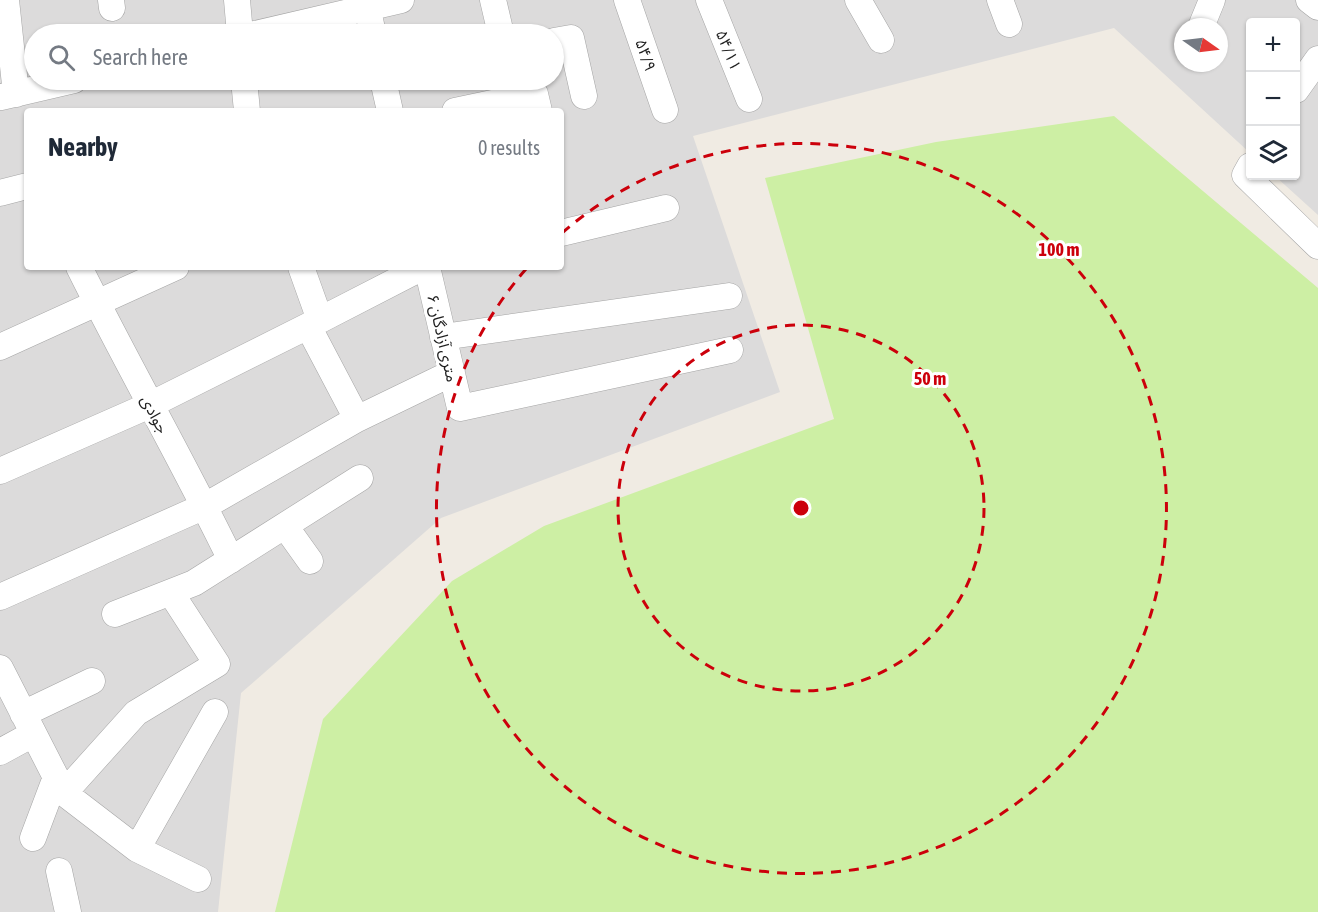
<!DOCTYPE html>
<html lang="en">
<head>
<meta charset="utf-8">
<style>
  body { margin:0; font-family:"Asap Condensed","Noto Sans Arabic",sans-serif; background:#f2f2f3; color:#1f2937 }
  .controls { position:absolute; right:18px; top:18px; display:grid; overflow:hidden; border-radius:6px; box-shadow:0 2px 4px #0004 }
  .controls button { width:54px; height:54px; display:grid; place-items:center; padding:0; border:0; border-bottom:2px solid #e0e1e3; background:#fff; color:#1f2937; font:30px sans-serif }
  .compass { position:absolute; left:1174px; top:18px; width:54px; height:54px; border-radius:50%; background:#fff; box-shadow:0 2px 4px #0004; rotate:104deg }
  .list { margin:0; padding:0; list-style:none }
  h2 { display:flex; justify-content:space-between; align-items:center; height:78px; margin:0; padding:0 24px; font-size:26px }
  h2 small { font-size:20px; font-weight:400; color:#747a83 }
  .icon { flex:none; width:33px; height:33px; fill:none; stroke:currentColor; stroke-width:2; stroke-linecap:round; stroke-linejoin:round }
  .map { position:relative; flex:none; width:1318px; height:912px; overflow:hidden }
  .search { position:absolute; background:#fff; box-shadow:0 2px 4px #0004; left:24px; top:24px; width:540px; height:66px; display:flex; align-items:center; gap:15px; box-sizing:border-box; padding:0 21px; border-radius:33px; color:#747a83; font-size:22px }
  .panel { position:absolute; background:#fff; box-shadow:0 2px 4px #0004; left:24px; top:108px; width:540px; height:162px; border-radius:6px }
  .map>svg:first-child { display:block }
  .residential { fill:#dcdbdb; fill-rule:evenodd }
  .grass { fill:#cdefa4 }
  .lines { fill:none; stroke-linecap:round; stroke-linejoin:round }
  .minor-casing { stroke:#a5a5a5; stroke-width:27 }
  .minor { stroke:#fff; stroke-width:26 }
  .ring { fill:none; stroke:#cc000b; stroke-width:3; stroke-dasharray:10 8 }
  .labels { text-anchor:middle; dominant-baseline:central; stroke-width:6; stroke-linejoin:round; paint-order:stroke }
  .street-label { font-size:16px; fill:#1e1e1e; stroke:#fff }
  .centre { fill:#cc000b; stroke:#fff; stroke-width:3 }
  .ring-label { font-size:18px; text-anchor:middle; font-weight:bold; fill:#cc000b; stroke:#fff; stroke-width:6; stroke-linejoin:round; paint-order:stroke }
</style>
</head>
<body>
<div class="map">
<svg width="1318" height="912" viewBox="0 0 1318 912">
  <rect width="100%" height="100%" fill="#f0ebe3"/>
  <path class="residential" d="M0,0H1318V215L1275,176H1296V22H1250V153L1114,28L693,136L780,392L441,518L241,693L218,912H0ZM1183,27H1219V63H1183ZM34,34H554V80H34ZM27,111H561V267H27Z"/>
  <path class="grass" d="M1114,116L1318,288V912H275L323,719L452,581L544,526L834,419L765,178L936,142Z"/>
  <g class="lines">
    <defs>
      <path id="minor" d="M6,0L16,94
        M111,0L112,8
        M237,0L240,34
        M366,0L373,34
        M493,0L501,34
        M627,0L665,110
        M709,0L749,99
        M858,0L881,40
        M1000,0L1009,24
        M1309,0L1318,7
        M1201,27L1212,0
        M255,34L401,0
        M554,41L571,38L584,96
        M244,80L247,111
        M383,80L390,111
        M1296,90L1318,59
        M1,97L74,80
        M455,111L535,94L539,111
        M1250,166L1245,175L1318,246
        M0,193L27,186
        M561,233L666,208
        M79,267C128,366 183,461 231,560
        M301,267L320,320
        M427,267L460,408L730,350
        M308,326L357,419
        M443,337L729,296
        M0,347L176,267
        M0,471L150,405L320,320L423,267
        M285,526L310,561
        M0,597L205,506L357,419L452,373
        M115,614L194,583L360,478
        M0,668L64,793L137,849L198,879
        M23,714L92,681
        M0,752L33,734
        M64,793L136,713L217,664L171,593
        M33,838L56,777
        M137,849L215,712
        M59,871L68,912"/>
    </defs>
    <use href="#minor" class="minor-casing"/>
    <use href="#minor" class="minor"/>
  </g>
  <g class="ring">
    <circle cx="801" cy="508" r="183"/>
    <path d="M562 233A365 365 0 1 1 526 269"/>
  </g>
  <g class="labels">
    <g class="street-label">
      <text transform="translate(729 50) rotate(68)">۵۴/۱۱</text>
      <text transform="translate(646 55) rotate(71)">۵۴/۹</text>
      <text transform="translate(443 338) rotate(77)">۶ متری آزادگان</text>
      <text transform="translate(155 414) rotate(62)">جوادی</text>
    </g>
  </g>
  <circle cx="801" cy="508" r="9" class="centre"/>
  <g class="ring-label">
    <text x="1059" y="256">100 m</text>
    <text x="930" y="385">50 m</text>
  </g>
</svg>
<div class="controls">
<button>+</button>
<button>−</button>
<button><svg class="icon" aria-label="layers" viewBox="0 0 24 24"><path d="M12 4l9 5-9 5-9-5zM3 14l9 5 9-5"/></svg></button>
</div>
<svg class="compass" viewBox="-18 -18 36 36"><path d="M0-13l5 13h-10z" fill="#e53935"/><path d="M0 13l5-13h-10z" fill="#747a83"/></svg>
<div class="search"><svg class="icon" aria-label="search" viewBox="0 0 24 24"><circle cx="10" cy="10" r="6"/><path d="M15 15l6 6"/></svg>Search here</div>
<section class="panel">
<h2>Nearby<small>0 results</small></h2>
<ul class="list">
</ul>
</section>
</div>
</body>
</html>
